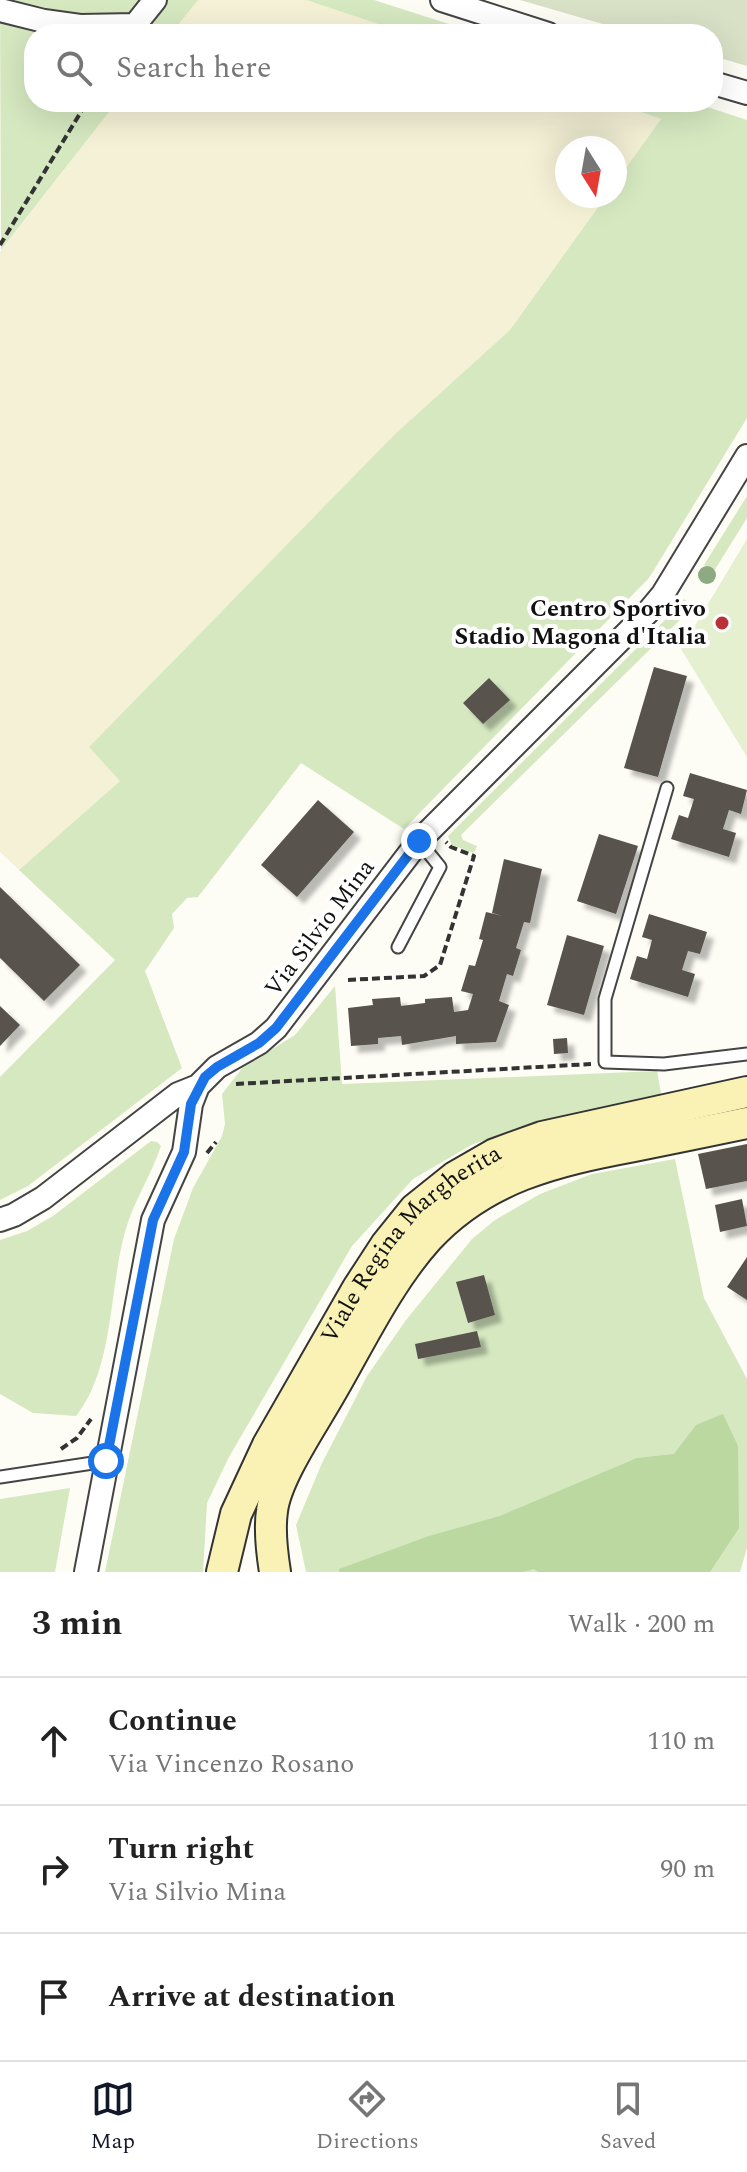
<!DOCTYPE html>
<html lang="en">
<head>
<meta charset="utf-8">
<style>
  body { margin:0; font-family:Spectral,serif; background:#f6f6f6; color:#222 }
  .compass { position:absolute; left:555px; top:136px; width:72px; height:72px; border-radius:50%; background:#fff; box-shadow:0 8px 32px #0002; rotate:169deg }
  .stop { position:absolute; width:24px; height:24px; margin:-18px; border:6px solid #1a73e8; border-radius:50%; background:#fff }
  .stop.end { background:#1a73e8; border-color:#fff; box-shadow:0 2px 8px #0008 }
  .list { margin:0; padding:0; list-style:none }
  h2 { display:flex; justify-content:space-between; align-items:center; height:104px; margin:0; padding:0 32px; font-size:34px }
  h2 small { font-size:26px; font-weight:400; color:#767676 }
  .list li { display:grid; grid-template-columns:52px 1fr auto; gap:24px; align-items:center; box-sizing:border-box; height:128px; padding:0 32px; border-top:2px solid #e0e0e0 }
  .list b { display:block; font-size:30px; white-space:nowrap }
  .list p { margin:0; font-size:26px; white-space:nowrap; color:#767676 }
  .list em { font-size:26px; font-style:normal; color:#767676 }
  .icon { flex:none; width:44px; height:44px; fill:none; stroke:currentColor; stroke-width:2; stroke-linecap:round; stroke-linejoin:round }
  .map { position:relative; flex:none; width:747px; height:1572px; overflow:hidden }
  .search { position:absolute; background:#fff; box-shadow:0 8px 32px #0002; left:24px; right:24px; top:24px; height:88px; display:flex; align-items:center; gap:20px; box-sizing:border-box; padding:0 28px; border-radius:32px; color:#767676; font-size:30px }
  .sheet { height:488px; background:#fff }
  nav { display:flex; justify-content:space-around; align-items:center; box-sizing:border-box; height:112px; border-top:2px solid #e0e0e0; background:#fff; font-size:22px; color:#767676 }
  nav a { display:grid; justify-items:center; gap:4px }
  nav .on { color:#111827 }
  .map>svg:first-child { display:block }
  .farmland { fill:#f4f1d6 }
  .green { fill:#d5e8c0 }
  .forest { fill:#bad8a0 }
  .cemetery { fill:#d8e1c6 }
  .pitch { fill:#e5f0d1 }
  .building { fill:#59524e; filter:url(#shadow) }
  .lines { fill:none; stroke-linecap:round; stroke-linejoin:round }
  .lane-casing { stroke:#444; stroke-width:15 }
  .street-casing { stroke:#444; stroke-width:26 }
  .secondary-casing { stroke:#333; stroke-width:34 }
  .path { stroke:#333; stroke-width:4; stroke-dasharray:8 4; stroke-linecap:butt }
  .lane { stroke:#fff; stroke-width:11 }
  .street { stroke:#fff; stroke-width:22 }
  .secondary { stroke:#faf2b5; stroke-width:30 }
  .tree { fill:#8eaa82 }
  .route { stroke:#1a73e8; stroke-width:10 }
  .poi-dot { fill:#bb2f37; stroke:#fff; stroke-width:3 }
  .labels { text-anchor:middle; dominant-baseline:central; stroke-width:8; stroke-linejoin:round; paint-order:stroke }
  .poi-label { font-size:24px; font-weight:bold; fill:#111; stroke:#fff; text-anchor:end }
  .street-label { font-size:24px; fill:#111; stroke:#fff }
</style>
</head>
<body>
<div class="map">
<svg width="747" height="1572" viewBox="0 0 747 1572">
  <defs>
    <filter id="shadow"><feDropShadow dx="7" dy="7" stdDeviation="2" flood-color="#0004"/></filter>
  </defs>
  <rect width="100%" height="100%" fill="#fefdf5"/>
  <path class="farmland" d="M198,0H306L408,34H171Z
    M117,102H612L661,119L615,183V148H567V196H606L510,330L394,435L89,747L121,780L19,870L0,852V252Z"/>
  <path class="green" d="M5,0H198L171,34H34V102H117L1,250L0,2Z
    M306,0H374L480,34H408Z
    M612,102H692L747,120V418L649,578L404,829L301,763L198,897L187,898L172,914L174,928L145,971L182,1068L28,1186L0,1200V1077L115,960L19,870L120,781L89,747L394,435L510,330L606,196H615V183L661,119Z
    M747,496V518L714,571L704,565Z
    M683,599L693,604L686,614L461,835L463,840L477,846L474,853L452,845L448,836L673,612Z
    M335,986L342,1084L657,1071L662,1099L553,1121L473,1144L413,1179L352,1246L229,1457L207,1503L203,1572H105L174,1239L193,1188L222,1136L225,1124L222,1094L243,1067L295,1035Z
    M151,1141L157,1142L161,1146C151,1176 133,1202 125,1232C109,1289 114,1369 76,1416L33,1413L0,1394V1240L27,1231L53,1216Z
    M675,1159L704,1298L747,1379V1548L740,1572H306L296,1525L322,1463L367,1376L406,1320L472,1239L495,1220L540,1194L592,1174Z
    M70,1488L55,1572H0V1499Z"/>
  <path class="forest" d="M723,1414L738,1446L739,1528L710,1572H538L534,1569L522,1572H339V1569L429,1536L500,1516L637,1458L674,1454L696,1425Z"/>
  <path class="cemetery" d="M520,0H747V66L713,56V34H637Z"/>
  <path class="pitch" d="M747,539V757L681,649Z"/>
  <path class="building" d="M654,667L687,676L658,777L624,768Z
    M489,678L510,700L483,724L463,703Z
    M690,773L747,790L741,814L729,810L723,829L736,833L729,857L671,839L679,815L688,818L694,799L683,796Z
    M318,800L354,832L297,897L261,865Z
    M599,834L638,846L616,914L577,901Z
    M504,859L542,869L530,923L524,922L516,948L521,950L513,976L507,974L499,1001L509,1005L496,1042L456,1044V1036L402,1045L401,1036L378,1038V1044L351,1046L348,1008L373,1005L372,999L400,997L401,1006L425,1003V999L452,997L454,1012L468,1010L473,994L461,991L469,965L475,966L483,940L479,939L486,912L503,916L492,913Z
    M0,887L80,965L44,1001L0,958Z
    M649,914L707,932L700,954L688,951L682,970L695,974L688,997L630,979L637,956L647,959L652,940L642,937Z
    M567,935L604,946L584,1015L547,1005Z
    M0,1006L20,1025L0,1046Z
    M567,1038L568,1053L554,1054L553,1039Z
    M747,1144V1181L706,1189L698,1154Z
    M742,1199L747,1226L720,1232L715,1205Z
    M747,1257V1300L727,1287Z
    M484,1275L495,1315L468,1323L456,1282Z
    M477,1331L481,1347L418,1359L415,1344Z"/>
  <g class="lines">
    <defs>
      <path id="lane" d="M667,788L605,999V1062L664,1064L747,1054
        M398,947L440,867L419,841
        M0,1477L106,1461"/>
      <path id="street" d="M442,0L548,34
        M0,10L44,21L80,26L135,25L155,0
        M713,83L747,93
        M0,1220L14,1215L43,1198L178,1094L198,1086L217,1067L259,1043L276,1028L419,841L648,612L663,594L747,456
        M86,1572L153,1220L184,1152L191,1104L198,1086"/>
      <g id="secondary">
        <path id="s1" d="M222,1572L236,1514L268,1445L358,1288L386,1245L415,1209L455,1177L495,1154L542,1137L747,1092"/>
        <path d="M275,1572C272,1553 269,1531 272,1511C276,1477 313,1424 331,1392C360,1342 389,1281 428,1238C485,1177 554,1161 634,1146C672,1138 709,1131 747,1123"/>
      </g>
    </defs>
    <use href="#lane" class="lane-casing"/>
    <use href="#street" class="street-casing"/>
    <use href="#secondary" class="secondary-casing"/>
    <path class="path" d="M0,245L87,102
      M348,980L424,976L440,965L474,856L451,847L446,842
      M236,1084L591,1064
      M207,1153L216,1142
      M61,1449L77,1438L91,1419"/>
    <use href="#lane" class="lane"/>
    <use href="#street" class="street"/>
    <use href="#secondary" class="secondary"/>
  </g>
  <circle class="tree" cx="707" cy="575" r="9"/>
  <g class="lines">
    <path class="route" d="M106,1461L153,1220L184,1152L191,1104L205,1077L217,1067L259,1043L276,1028L419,841"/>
  </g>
  <circle class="poi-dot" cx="722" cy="623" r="8"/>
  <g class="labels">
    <g class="poi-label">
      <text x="706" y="609">Centro Sportivo<tspan x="706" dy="28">Stadio Magona d'Italia</tspan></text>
    </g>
    <g class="street-label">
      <text transform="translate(320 928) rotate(-53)">Via Silvio Mina</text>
      <text stroke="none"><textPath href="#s1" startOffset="386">Viale Regina Margherita</textPath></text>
    </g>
  </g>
</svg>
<svg class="compass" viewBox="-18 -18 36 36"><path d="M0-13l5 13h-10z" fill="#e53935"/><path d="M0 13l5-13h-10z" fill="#767676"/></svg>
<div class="stop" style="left:106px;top:1461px"></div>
<div class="stop end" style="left:419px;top:841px"></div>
<div class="search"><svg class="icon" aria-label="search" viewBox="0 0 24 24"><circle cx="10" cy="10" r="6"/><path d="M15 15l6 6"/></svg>Search here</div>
</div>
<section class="sheet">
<h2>3 min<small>Walk · 200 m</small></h2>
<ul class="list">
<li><svg class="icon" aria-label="ahead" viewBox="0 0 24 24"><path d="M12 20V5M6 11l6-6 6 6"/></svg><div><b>Continue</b><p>Via Vincenzo Rosano</p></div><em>110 m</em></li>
<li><svg class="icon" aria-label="right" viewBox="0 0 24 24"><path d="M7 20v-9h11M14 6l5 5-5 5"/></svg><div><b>Turn right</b><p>Via Silvio Mina</p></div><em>90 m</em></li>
<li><svg class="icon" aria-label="arrive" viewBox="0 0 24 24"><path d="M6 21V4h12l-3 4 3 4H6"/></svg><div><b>Arrive at destination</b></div></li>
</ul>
</section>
<nav>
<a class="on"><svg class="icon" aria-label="map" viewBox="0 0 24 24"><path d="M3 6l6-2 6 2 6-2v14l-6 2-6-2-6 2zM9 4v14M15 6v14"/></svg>Map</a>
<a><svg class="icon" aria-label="directions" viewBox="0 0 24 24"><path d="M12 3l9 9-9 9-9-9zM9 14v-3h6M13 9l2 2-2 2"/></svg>Directions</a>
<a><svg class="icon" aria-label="saved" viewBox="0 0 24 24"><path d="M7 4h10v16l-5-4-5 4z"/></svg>Saved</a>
</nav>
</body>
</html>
